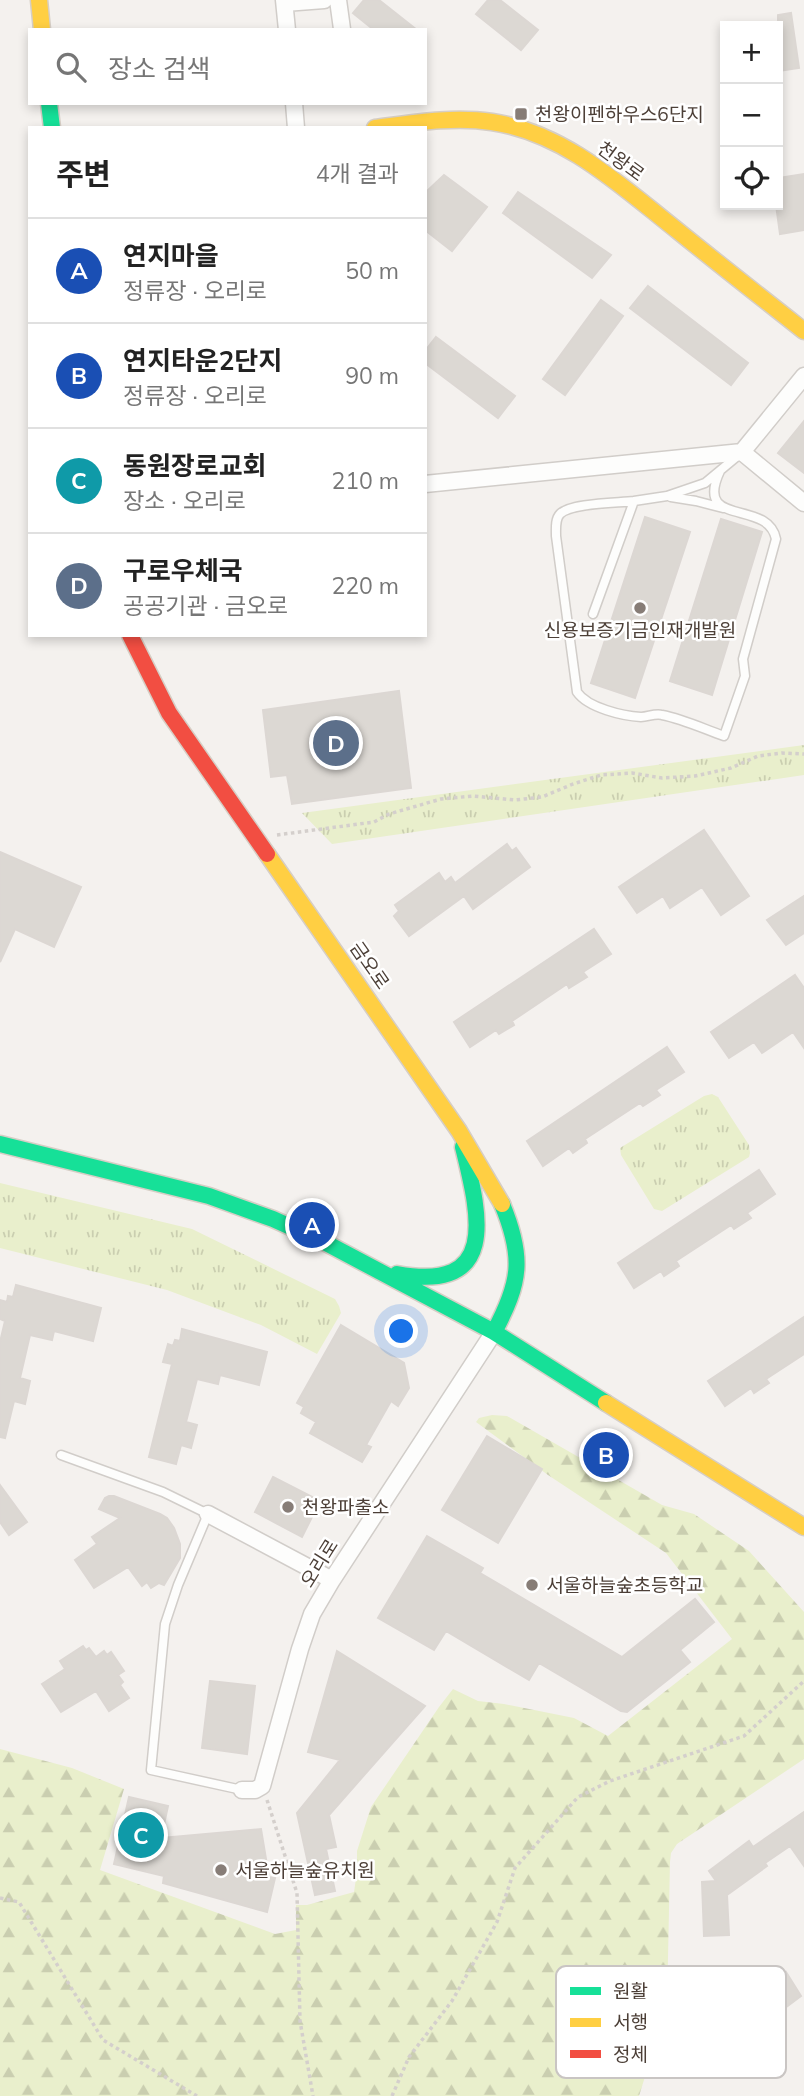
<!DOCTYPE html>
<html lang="ko">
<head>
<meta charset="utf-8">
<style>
  body { margin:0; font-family:Mulish,"Noto Sans KR",sans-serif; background:#f2f2f2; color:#222 }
  .controls { position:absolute; right:21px; top:21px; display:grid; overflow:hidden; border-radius:0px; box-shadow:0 4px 10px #0003 }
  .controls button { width:63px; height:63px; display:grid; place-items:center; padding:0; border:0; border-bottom:2px solid #e0e0e0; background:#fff; color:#222; font:35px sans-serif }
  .you { position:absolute; left:402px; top:1332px; width:24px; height:24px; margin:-18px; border:5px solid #fff; border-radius:50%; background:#1a73e8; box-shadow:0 0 0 10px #1a73e833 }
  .badge { display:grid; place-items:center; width:46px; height:46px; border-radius:50%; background:#ea580c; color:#fff; font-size:23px; font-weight:700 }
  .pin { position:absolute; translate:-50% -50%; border:4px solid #fff; box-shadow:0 2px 7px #0006 }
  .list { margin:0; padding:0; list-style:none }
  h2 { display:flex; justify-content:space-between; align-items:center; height:91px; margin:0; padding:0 28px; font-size:30px }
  h2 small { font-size:23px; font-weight:400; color:#767676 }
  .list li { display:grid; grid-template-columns:46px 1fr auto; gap:21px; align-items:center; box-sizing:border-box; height:105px; padding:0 28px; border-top:2px solid #e0e0e0 }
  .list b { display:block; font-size:26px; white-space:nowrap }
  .list p { margin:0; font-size:23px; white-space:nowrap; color:#767676 }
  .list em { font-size:23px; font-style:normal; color:#767676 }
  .icon { flex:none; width:38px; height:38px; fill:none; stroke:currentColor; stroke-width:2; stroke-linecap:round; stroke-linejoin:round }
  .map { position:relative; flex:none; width:804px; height:2096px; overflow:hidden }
  .search { position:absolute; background:#fff; box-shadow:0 4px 10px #0003; left:28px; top:28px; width:399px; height:77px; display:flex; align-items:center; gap:18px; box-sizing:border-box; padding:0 24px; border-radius:0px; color:#767676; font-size:26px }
  .panel { position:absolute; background:#fff; box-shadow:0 4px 10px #0003; left:28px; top:126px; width:399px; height:511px; border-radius:0px }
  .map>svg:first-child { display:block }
  .forest { fill:url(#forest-firs) }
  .park { fill:url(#park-tufts) }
  .building { fill:#dcd8d3; stroke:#dcd7d3; stroke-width:2 }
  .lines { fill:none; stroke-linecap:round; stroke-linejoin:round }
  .lane-casing { stroke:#d1cdc9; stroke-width:11 }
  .street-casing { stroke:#d1cdc9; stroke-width:19 }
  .fast-casing { stroke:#d6cec5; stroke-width:19 }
  .slow-casing { stroke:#d6cec5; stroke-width:19 }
  .jam-casing { stroke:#d6cec5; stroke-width:19 }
  .path { stroke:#d4cfcc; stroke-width:3.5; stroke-dasharray:3.5 3.5; stroke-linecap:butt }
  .lane { stroke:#fdfdfc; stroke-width:8 }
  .street { stroke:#fdfdfc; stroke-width:16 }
  .fast { stroke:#16e098; stroke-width:16 }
  .slow { stroke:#ffcf43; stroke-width:16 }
  .jam { stroke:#f24e42; stroke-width:16 }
  .poi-dot { fill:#877d77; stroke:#fff; stroke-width:2.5 }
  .labels { text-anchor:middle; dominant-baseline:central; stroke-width:5; stroke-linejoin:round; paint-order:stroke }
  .poi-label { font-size:19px; fill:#4c3f37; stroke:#fff; text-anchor:start }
  .street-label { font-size:19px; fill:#4c3f37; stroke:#fff }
  .key { fill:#fff; stroke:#c9c5c3; stroke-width:2 }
  .key-label { font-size:19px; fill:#4c3f37 }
</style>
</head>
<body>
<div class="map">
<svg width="804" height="2096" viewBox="0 0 804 2096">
  <defs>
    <pattern id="forest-firs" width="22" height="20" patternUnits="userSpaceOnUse" patternTransform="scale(1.75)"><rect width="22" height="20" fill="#e9efcc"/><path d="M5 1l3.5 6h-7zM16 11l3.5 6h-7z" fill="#caceb0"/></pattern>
    <pattern id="park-tufts" width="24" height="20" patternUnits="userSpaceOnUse" patternTransform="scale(1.75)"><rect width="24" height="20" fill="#e9efcc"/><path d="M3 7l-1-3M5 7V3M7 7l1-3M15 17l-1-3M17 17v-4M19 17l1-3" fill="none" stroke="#caceb0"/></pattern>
  </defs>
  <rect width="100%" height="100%" fill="#f4f1ee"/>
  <path class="forest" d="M492,1415L507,1416L662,1505L694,1514L749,1551L804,1612V1759L677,1844L671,1853L670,1862L667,2006L639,2096H0V1749L72,1768L124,1789L100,1870L275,1934L296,1930V1905H307L354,1892L357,1872V1851L371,1807L439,1707L453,1689L478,1701L504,1704L574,1718L608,1736L732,1639L666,1553L548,1475L476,1422L479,1418Z"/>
  <path class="park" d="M804,745V775L332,844L302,813Z
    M712,1094L718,1097L749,1145L750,1153L749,1157L662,1211L654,1209L621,1155L620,1148L704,1096Z
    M0,1183L192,1229L335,1299L339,1306L341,1313L317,1354L261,1325L167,1290L0,1248Z"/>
  <path class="building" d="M364,0H379L417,30H374L353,13Z
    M488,0H500L538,30L521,50L476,14Z
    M791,13L799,68L778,71V15Z
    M804,174V230L780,234L776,205H778V178Z
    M444,175L487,207L452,251L425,230V193Z
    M518,192L611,255L592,278L503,213Z
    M648,286L748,363L731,385L630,308Z
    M601,300L623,316L565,395L543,379Z
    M436,337L515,396L498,418L425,363V351Z
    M804,421V473L778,453Z
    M645,517L690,532L635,698L591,683Z
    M721,519L762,532L712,695L670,681Z
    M399,691L411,788L292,804L287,775L271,777L263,710Z
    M704,830L749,896L721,915L702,887L670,908L663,896L637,913L619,887Z
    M507,844L512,851L516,848L530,867L473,909L464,896L409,936L394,916L399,911L395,905L439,873L445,882L451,877L455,883Z
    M0,852L81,887L54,947L15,929L0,962Z
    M804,896V933L786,945L767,920Z
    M594,929L611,954L583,972L587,977L569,988L567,984L512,1021L514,1025L499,1034L496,1030L470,1047L454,1022Z
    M795,975L804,988V1048L793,1032L762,1053L754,1042L729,1058L711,1032Z
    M667,1047L684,1072L656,1090L660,1095L643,1106L640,1103L585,1139L587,1143L573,1153L569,1148L543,1166L527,1141Z
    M759,1170L775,1194L747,1213L751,1218L734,1229L731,1225L676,1261L679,1266L664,1276L661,1271L634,1288L618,1263Z
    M16,1285L101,1308L93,1341L54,1331L52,1340L30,1335L20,1378L30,1381L25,1404L14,1401L5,1438L0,1437V1342L5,1321L0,1319V1300L7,1302L8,1296L13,1297Z
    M804,1317V1354L766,1379L769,1383L754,1393L751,1388L725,1406L708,1381Z
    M341,1325L404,1363L409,1388L398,1406L391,1401L366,1445L371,1447L362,1462L310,1433L316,1422L301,1413L304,1407L297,1403Z
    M182,1329L267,1352L259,1385L220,1375L218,1384L197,1379L186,1422L197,1425L191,1448L181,1445L176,1464L149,1457L172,1364L163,1362L168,1344L173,1346L175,1340L180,1341Z
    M487,1436L542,1469L498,1543L442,1510Z
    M273,1477L320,1501L302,1537L255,1512Z
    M0,1485L27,1522L9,1535L0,1522Z
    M109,1496H114L160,1514L167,1518L174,1528L180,1544V1558L164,1585L159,1583L151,1588L147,1582L142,1586L128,1567L94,1588L75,1560L97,1544L92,1537L120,1518L99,1509L105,1498Z
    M427,1536L483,1568L480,1573L622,1657L695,1599L714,1622L680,1650L690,1662L627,1712L621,1711L539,1663L529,1680L446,1631L434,1650L378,1618Z
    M83,1646L86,1650L89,1648L96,1657L104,1651L107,1655L111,1652L124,1671L118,1675L123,1682L120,1685L129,1698L109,1711L96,1691L61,1712L42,1684L65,1669L60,1661Z
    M337,1651L425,1706L329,1815L336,1847L326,1849L335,1891L315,1895L297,1813L340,1760L308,1752Z
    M210,1681L255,1686L247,1754L202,1748Z
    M129,1797L168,1806L161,1838L261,1829L269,1877L275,1878L267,1912L163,1883L164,1876L114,1864Z
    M804,1812V1866L790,1846L765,1863L767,1866L727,1895L729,1935L704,1936L702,1882L716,1881L709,1871L749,1841L753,1847Z
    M786,1972L801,1996L781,2011L747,2033L711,2037L710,2034L693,2036L690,2008L740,2002Z"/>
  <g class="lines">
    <defs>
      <path id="lane" d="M671,497L696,501L723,508
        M634,501C618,503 570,503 560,514C555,519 556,529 556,536L577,692C588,708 623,716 641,717C648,717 655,713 662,715C683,719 704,729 724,736L745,676L743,659L776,539C768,498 693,529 720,471
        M593,614L634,501L667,496L705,483L740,454
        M61,1455L163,1492L208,1514L178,1585L165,1624L151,1770L242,1790"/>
      <path id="street" d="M284,0L287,30
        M338,0L342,29
        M285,3L324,0
        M294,103L296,128
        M804,376L742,452L804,503
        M425,484L742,452
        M208,1514L332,1580
        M242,1790H255L262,1786L300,1649L312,1614L332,1580L494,1332"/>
      <path id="fast" d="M49,103L52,128
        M0,1144L209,1196L273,1219L326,1243L494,1332L606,1403
        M397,1274C501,1293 479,1213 463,1147
        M494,1332C521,1282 524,1257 502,1204"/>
      <path id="slow" d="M39,0L42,30
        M375,128C413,123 453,116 492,122C566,133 622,187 678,231C720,265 762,298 804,331
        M267,854L459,1131L502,1204
        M606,1403L804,1527"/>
      <path id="jam" d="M130,635L169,713L267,854"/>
    </defs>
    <use href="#lane" class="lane-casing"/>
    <use href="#street" class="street-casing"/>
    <use href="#fast" class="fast-casing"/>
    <use href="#slow" class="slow-casing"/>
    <use href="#jam" class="jam-casing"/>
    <path class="path" d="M277,835L374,822L389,814L441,799L473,796L515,800L542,797L573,784L601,775L632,773L662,778L695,776L731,768L758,756L782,753L804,754
      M267,1800L297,1893L300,2021L313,2096
      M0,1898L19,1902L103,2040L197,2096
      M392,2096L409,2057L452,2001L497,1922L515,1868L578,1797L610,1781L744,1736L804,1681"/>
    <use href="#lane" class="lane"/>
    <use href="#street" class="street"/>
    <use href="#fast" class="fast"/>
    <use href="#slow" class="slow"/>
    <use href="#jam" class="jam"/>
  </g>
  <g class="poi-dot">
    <rect x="514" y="107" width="14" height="14" rx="3.5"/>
    <circle cx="640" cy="608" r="7"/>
    <circle cx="288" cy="1507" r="7"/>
    <circle cx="532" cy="1585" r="7"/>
    <circle cx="221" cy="1870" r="7"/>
  </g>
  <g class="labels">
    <g class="poi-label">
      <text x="535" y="114">천왕이펜하우스6단지</text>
      <text x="640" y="630" text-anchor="middle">신용보증기금인재개발원</text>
      <text x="302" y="1507">천왕파출소</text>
      <text x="546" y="1585">서울하늘숲초등학교</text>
      <text x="235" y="1870">서울하늘숲유치원</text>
    </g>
    <g class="street-label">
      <text transform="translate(621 161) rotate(36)">천왕로</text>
      <text transform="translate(370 965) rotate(55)">금오로</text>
      <text transform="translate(319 1563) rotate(-58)">오리로</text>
    </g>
  </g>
  <rect x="556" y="1966" width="230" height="112" rx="10" class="key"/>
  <rect x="570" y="1987" width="31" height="8" fill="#16e098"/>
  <rect x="570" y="2018" width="31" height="9" fill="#ffcf43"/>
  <rect x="570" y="2050" width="31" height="8" fill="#f24e42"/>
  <g class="key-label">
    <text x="613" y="1998">원활</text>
    <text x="613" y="2029">서행</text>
    <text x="613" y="2061">정체</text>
  </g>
</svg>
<div class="controls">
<button>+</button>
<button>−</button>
<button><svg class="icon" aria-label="locate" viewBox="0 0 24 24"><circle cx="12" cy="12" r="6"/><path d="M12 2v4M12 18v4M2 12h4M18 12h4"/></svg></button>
</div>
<div class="you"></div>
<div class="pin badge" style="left:312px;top:1225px;background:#1a4fb4">A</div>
<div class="pin badge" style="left:606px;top:1455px;background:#1a4fb4">B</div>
<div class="pin badge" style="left:141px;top:1835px;background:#0f9aa8">C</div>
<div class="pin badge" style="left:336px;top:743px;background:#5c6f8a">D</div>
<div class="search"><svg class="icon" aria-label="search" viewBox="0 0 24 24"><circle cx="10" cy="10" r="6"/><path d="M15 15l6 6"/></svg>장소 검색</div>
<section class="panel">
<h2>주변<small>4개 결과</small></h2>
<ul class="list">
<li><span class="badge" style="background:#1a4fb4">A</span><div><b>연지마을</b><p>정류장 · 오리로</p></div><em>50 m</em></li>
<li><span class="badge" style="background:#1a4fb4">B</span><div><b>연지타운2단지</b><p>정류장 · 오리로</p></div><em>90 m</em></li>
<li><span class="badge" style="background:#0f9aa8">C</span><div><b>동원장로교회</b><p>장소 · 오리로</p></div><em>210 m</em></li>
<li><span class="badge" style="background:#5c6f8a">D</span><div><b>구로우체국</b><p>공공기관 · 금오로</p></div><em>220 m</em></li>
</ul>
</section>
</div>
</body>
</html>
